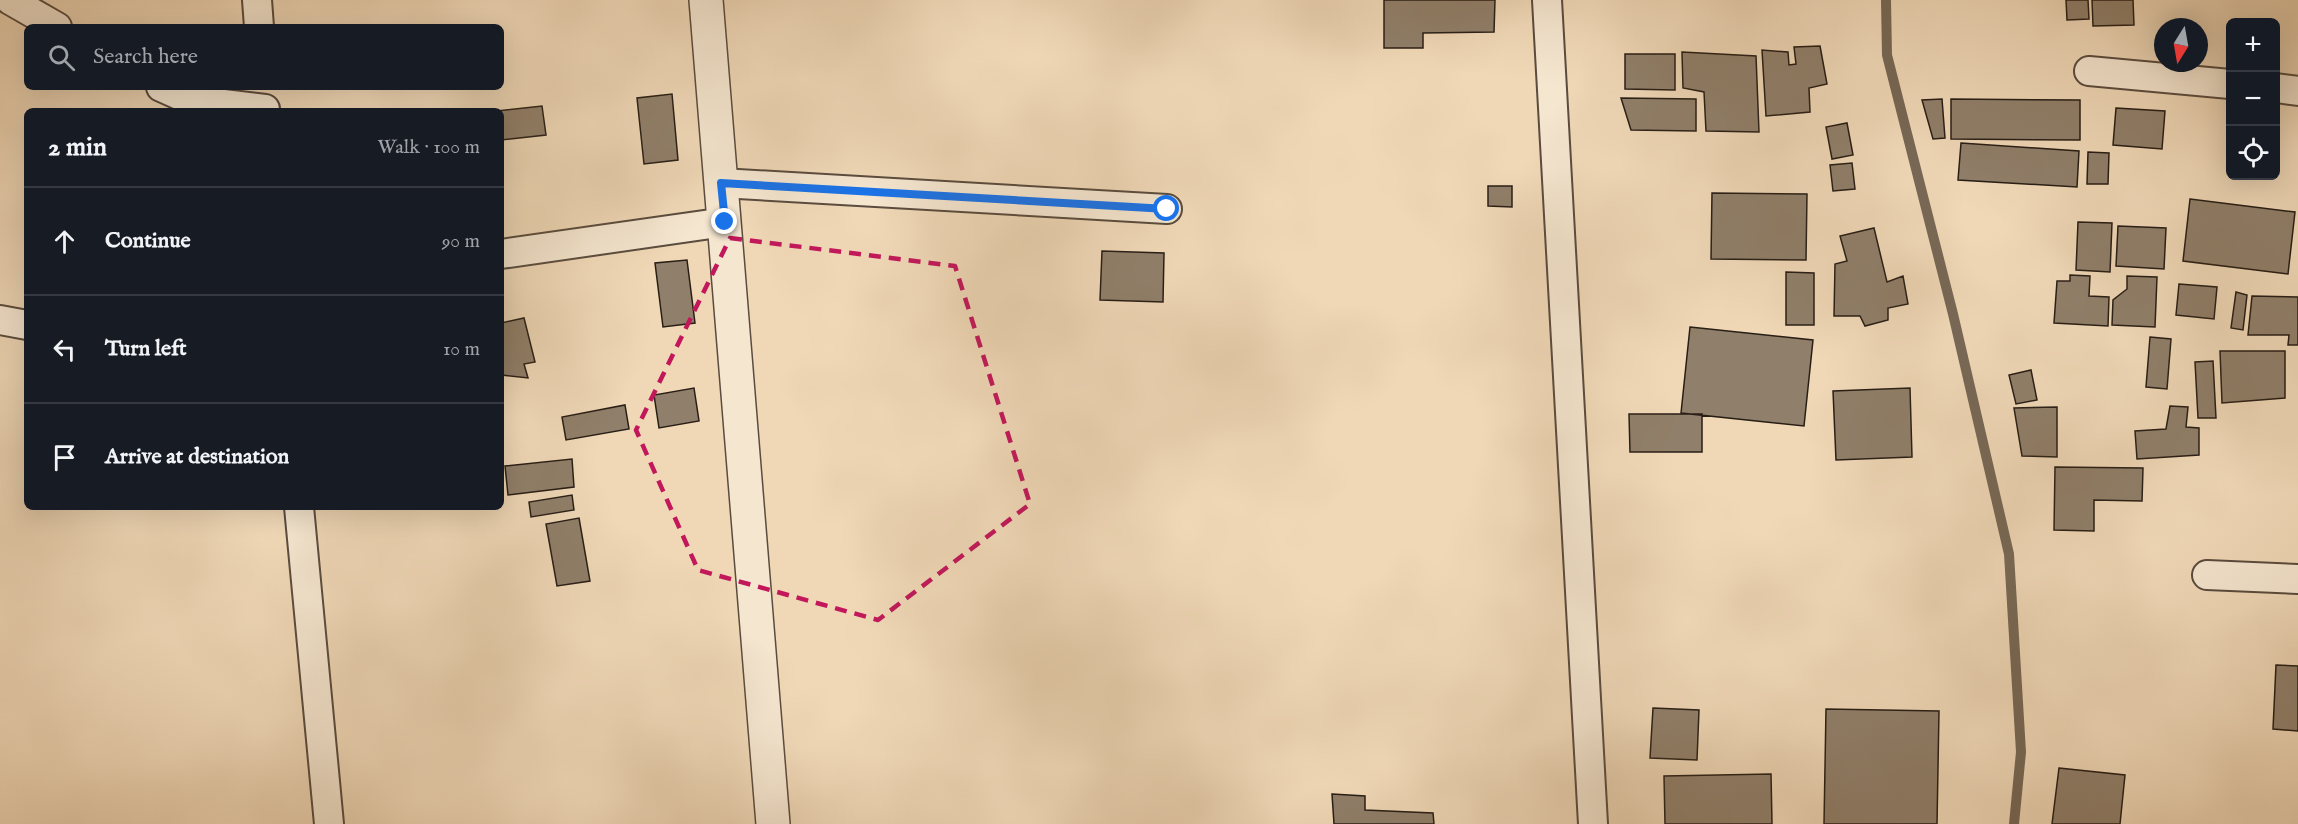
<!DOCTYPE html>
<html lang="en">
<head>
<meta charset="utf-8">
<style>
  body { margin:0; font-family:"IM FELL English",serif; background:#242831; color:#f1f3f6 }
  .controls { position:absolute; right:18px; top:18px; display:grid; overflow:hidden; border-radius:9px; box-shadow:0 6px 24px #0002 }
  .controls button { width:54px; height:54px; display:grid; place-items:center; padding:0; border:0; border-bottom:2px solid #363941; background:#171b24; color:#f1f3f6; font:30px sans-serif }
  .compass { position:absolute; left:2154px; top:18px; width:54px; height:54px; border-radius:50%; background:#171b24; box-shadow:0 6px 24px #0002; rotate:191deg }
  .stop { position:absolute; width:18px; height:18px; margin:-14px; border:4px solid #1a73e8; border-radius:50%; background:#fff }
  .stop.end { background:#1a73e8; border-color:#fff; box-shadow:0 2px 6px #0008 }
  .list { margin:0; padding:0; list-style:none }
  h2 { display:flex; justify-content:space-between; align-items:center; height:78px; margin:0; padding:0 24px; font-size:26px }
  h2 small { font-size:20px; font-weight:400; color:#9ea1a6 }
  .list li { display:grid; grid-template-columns:39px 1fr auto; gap:18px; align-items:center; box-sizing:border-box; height:108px; padding:0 24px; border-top:2px solid #363941 }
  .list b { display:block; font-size:22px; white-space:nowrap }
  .list em { font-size:20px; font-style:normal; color:#9ea1a6 }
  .icon { flex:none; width:33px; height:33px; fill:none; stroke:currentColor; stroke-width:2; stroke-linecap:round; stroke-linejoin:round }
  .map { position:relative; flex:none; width:2298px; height:824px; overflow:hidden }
  .search { position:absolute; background:#171b24; box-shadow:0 6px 24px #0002; left:24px; top:24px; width:480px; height:66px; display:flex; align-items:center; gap:15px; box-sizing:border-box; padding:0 21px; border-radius:9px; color:#9ea1a6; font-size:22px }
  .panel { position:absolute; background:#171b24; box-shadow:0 6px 24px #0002; left:24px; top:108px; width:480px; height:402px; border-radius:9px }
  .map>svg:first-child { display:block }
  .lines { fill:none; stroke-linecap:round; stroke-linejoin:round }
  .stream { stroke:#776856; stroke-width:10 }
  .building { fill:#907f6a; stroke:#281e16; stroke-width:1.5 }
  .minor-casing { stroke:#5a4c3e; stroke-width:32 }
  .tertiary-casing { stroke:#5a4c3e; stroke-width:36 }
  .minor { stroke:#f5e6d0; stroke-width:28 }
  .tertiary { stroke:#f5e6d0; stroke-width:33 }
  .route { stroke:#1a73e8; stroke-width:8 }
  .marked { fill:none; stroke:#c2185b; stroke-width:4.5; stroke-dasharray:12 8; stroke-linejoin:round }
</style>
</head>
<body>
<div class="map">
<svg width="2298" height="824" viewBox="0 0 2298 824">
  <rect width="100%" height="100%" fill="#f0d8b7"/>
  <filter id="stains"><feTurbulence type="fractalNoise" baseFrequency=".00333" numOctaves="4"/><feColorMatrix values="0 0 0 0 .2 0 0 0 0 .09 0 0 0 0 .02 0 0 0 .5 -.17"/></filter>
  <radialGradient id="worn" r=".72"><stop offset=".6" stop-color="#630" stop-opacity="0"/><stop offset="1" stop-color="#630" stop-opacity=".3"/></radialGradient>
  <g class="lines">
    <path class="stream" d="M1886,0L1887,55L1953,314L2009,554L2021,752L2014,824"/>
  </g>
  <path class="building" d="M1384,0H1495L1494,32L1423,33V48H1384Z
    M2066,0H2088L2089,19L2067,20Z
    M2092,0H2133L2134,25L2093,26Z
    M1820,46L1827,84L1809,88L1810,112L1766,116L1762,50L1788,52L1789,65L1796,64L1794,47Z
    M1682,52L1756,56L1759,132L1706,131L1704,92L1683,88Z
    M1625,54H1675V90L1625,89Z
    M672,94L678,160L644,164L637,98Z
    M1621,98L1696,99V131L1631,130Z
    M1942,99L1945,138L1933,139L1922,100Z
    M1951,99L2080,100V140L1951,139Z
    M542,106L546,135L501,140V111H497Z
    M2116,108L2165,111L2162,149L2113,145Z
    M1847,123L1853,155L1832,159L1826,127Z
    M1961,143L2079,151L2077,187L1958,180Z
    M2088,152L2109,153L2108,184H2087Z
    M1852,163L1855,189L1833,191L1830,165Z
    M1488,186H1512V207L1488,206Z
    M1712,193L1807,194L1806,260L1711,259Z
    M2190,199L2295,212L2288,274L2183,261Z
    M2078,222L2112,223L2110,272L2076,270Z
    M2118,226L2166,228L2164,269L2116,266Z
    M1874,228L1887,282L1903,276L1908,304L1888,308V320L1865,326L1860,316H1834L1835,264L1847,261L1840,236Z
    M1102,251L1164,253L1163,302L1100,300Z
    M687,260L695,323L663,327L655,263Z
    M1786,272L1814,273V325H1786Z
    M2070,275L2090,276L2089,296L2109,297L2108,326L2054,323L2057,281H2070Z
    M2127,276L2157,277L2155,327L2112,325L2113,300L2127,289Z
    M2179,284L2217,287L2214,319L2176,315Z
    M2236,292L2247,295L2243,330L2231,328Z
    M2252,296L2298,297V345H2288L2289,335H2248Z
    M524,318L535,362L524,364L528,378L502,375L501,323Z
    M1690,327L1813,340L1804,426L1681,413Z
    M2150,337L2171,339L2167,389L2146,387Z
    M2220,351H2285V398L2222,403Z
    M2213,361L2216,418H2198L2195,362Z
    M2031,370L2037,400L2016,404L2009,375Z
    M694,388L699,421L659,428L654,395Z
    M1910,388L1912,457L1836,460L1833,391Z
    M625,405L629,429L566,440L562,417Z
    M2170,406L2188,407L2186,427L2199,428V455L2137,459L2135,431L2166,429Z
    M2057,407V457L2022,456L2014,408Z
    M1629,414H1702V452H1630Z
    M572,459L574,487L508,495L505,466Z
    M2055,467L2143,468L2142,501L2094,500V531L2054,530Z
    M572,495L574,510L531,517L529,502Z
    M579,518L590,581L557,586L546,524Z
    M2276,665L2298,666V731L2273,729Z
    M1653,708L1699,710L1697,760L1650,758Z
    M1826,709L1939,711L1937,824H1824Z
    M2059,768L2125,775L2120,824H2052Z
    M1771,774L1772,824H1665L1664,776Z
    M1332,794L1365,796V810L1433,813L1434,824H1334Z"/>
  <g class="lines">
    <defs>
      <path id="minor" d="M10,0L57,27
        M257,0L259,27
        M1547,0L1593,824
        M2089,71L2230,84
        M161,87L190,100L265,109
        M2276,88L2298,91
        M721,183L1167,209
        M501,254L725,222
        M0,320L27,325
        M299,507L329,824
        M2207,575L2298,579"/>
      <path id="tertiary" d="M706,0L773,824"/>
    </defs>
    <use href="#minor" class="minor-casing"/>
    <use href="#tertiary" class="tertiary-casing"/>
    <use href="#minor" class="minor"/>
    <use href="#tertiary" class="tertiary"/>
  </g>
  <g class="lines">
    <path class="route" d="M725,222L721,183L1167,209"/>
  </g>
  <path class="marked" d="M730,238L955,266L1030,504L878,620L698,570L636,430Z"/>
  <rect width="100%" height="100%" filter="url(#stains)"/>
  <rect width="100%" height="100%" fill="url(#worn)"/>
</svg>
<div class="controls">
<button>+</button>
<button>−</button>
<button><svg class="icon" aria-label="locate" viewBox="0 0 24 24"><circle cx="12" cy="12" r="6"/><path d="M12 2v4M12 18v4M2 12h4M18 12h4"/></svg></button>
</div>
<svg class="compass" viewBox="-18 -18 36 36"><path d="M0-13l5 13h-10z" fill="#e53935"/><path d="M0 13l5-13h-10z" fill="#9ea1a6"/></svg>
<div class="stop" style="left:1167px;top:209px"></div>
<div class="stop end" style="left:725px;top:222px"></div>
<div class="search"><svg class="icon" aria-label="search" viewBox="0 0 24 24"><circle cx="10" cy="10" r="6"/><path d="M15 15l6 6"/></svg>Search here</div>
<section class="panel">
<h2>2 min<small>Walk · 100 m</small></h2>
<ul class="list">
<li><svg class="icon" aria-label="ahead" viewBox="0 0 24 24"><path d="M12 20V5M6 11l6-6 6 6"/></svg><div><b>Continue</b></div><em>90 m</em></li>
<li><svg class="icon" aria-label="left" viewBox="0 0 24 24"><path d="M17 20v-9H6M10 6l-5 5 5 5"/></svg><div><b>Turn left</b></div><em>10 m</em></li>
<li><svg class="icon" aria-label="arrive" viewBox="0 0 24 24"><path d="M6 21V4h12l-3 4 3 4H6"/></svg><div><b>Arrive at destination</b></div></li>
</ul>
</section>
</div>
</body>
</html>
